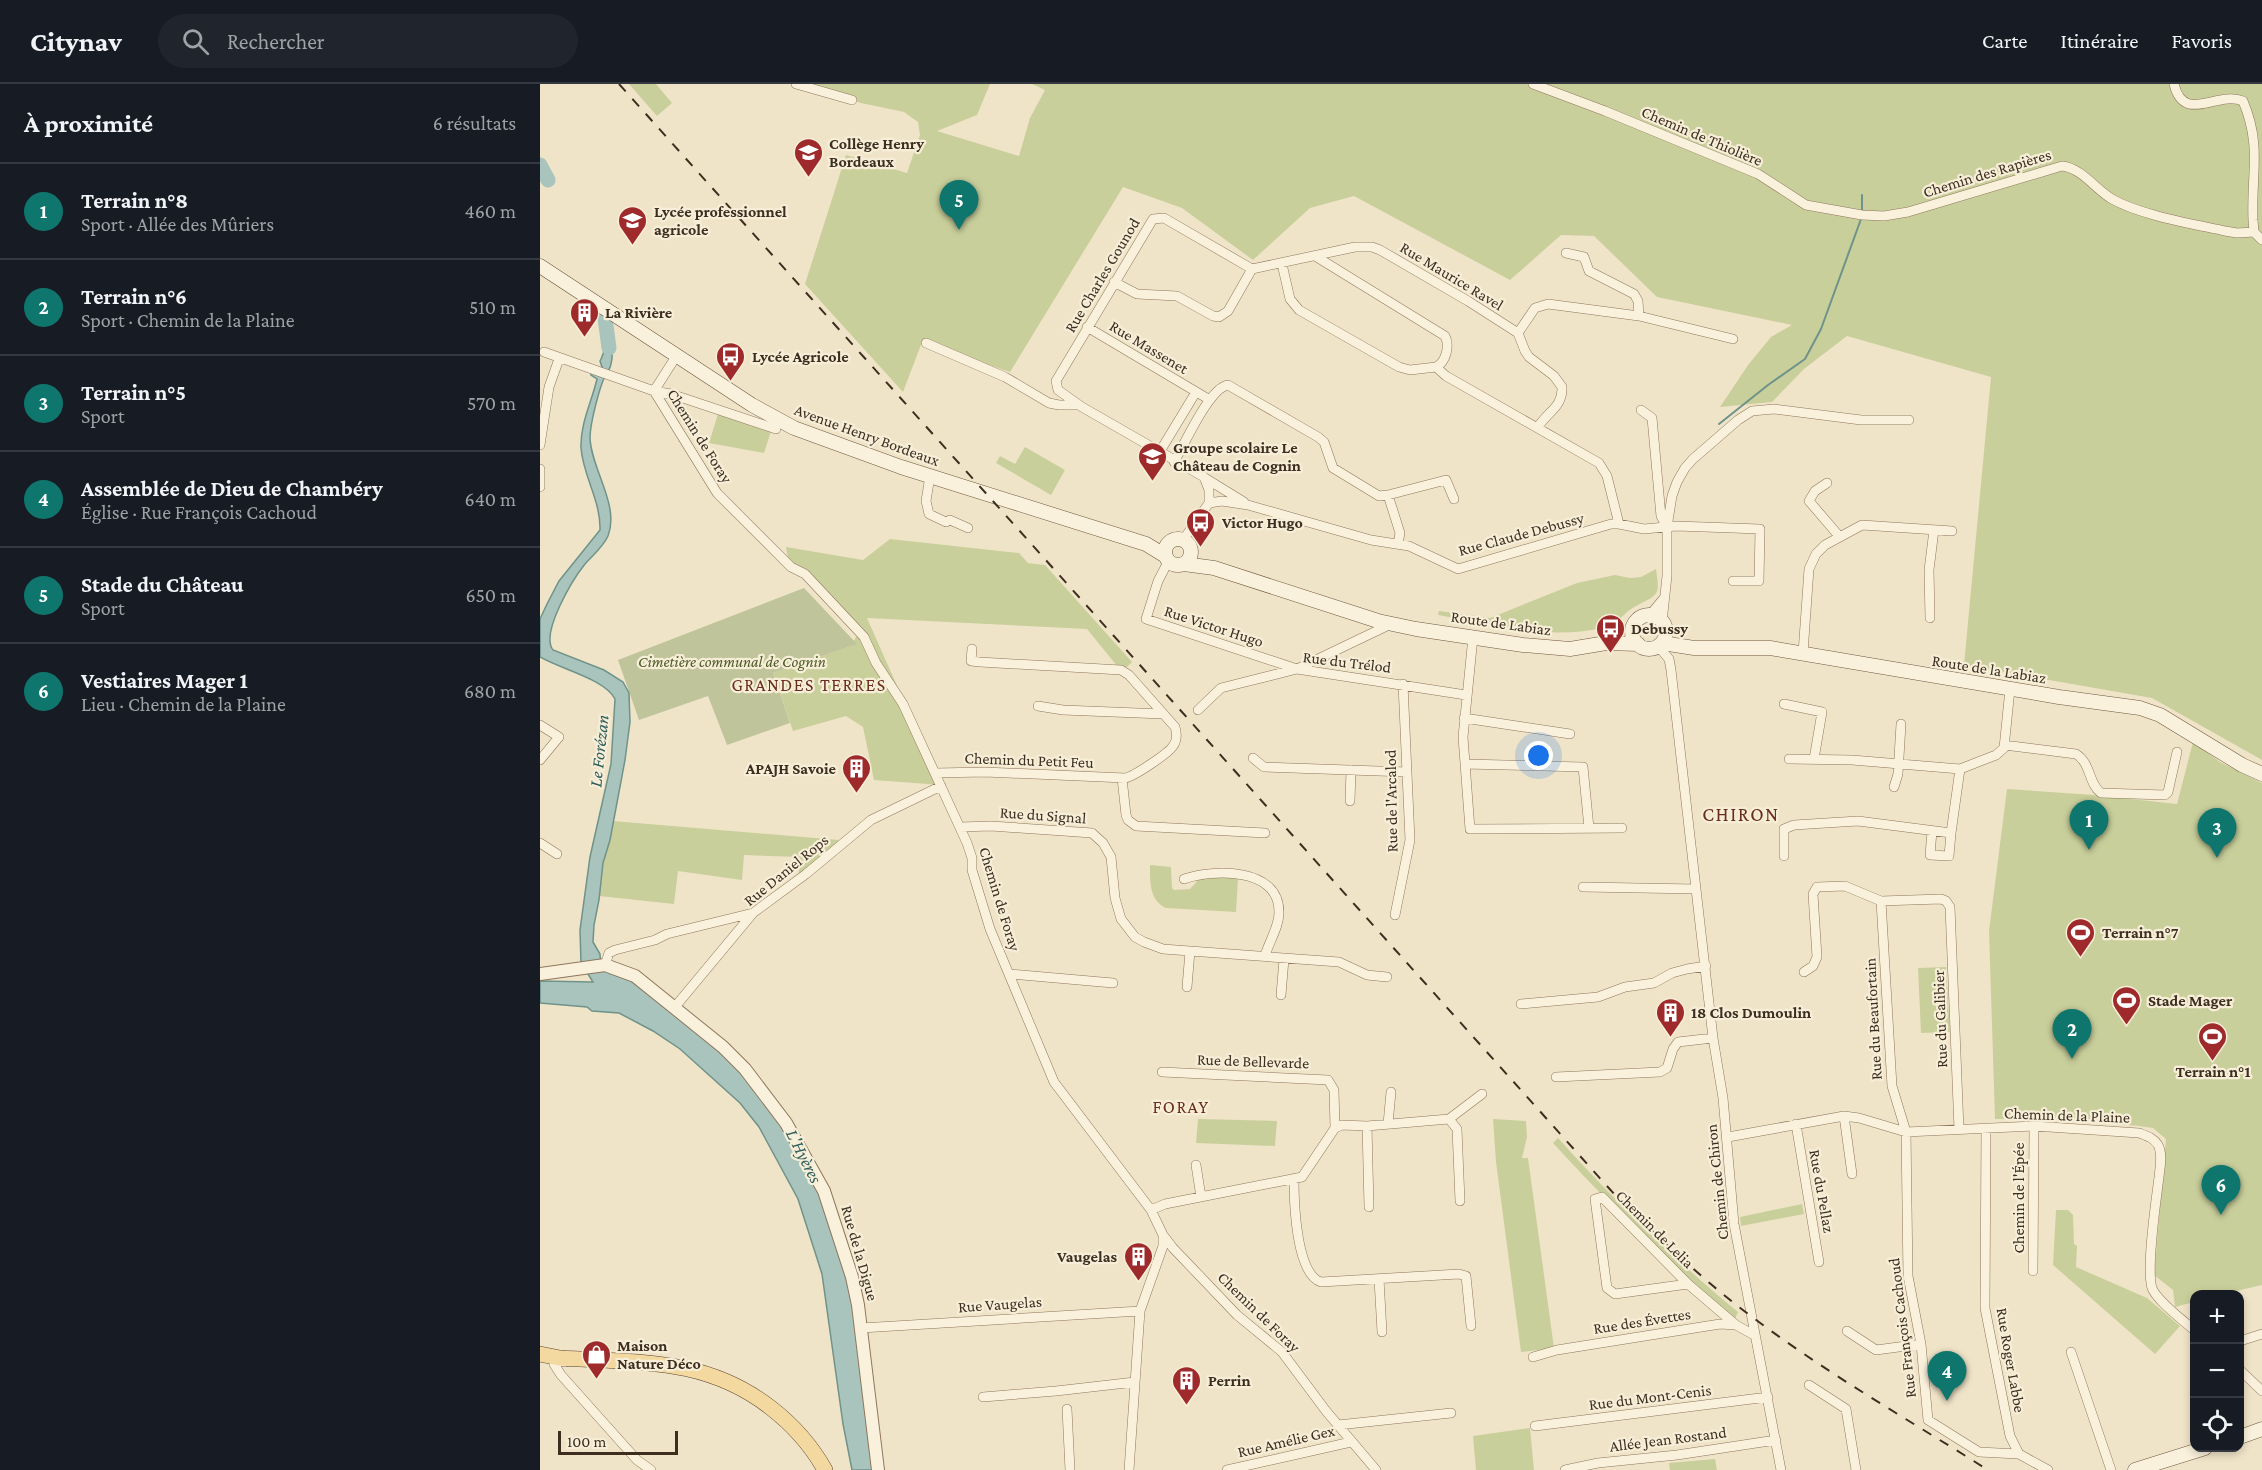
<!DOCTYPE html>
<html lang="fr">
<head>
<meta charset="utf-8">
<style>
  body { margin:0; font-family:"Crimson Pro",serif; background:#20242c; color:#f1f3f6 }
  .controls { position:absolute; right:18px; bottom:18px; display:grid; overflow:hidden; border-radius:12px; box-shadow:0 3px 9px #0003 }
  .controls button { width:54px; height:54px; display:grid; place-items:center; padding:0; border:0; border-bottom:2px solid #363941; background:#171b24; color:#f1f3f6; font:30px sans-serif }
  .scale { position:absolute; left:18px; bottom:15px; width:120px; box-sizing:border-box; padding-left:6px; border:3px solid #3d2e20; border-top:0; font-size:16px; line-height:21px; white-space:nowrap; color:#3d2e20; -webkit-text-stroke:4px #f7eed8; paint-order:stroke }
  .you { position:absolute; left:999px; top:672px; width:21px; height:21px; margin:-15px; border:4px solid #fff; border-radius:50%; background:#1a73e8; box-shadow:0 0 0 9px #1a73e833 }
  .badge { display:grid; place-items:center; width:39px; height:39px; border-radius:50%; background:#0f766e; color:#fff; font-size:20px; font-weight:700 }
  .pin { position:absolute; translate:-50% -50px; filter:drop-shadow(0 2px 3px #0008) }
  .pin::after { content:''; position:absolute; top:32px; width:21px; height:18px; background:inherit; clip-path:polygon(0 0,100% 0,50% 100%) }
  .list { margin:0; padding:0; list-style:none }
  h2 { display:flex; justify-content:space-between; align-items:center; height:78px; margin:0; padding:0 24px; font-size:26px }
  h2 small { font-size:20px; font-weight:400; color:#9ea1a6 }
  .list li { display:grid; grid-template-columns:39px 1fr auto; gap:18px; align-items:center; box-sizing:border-box; height:96px; padding:0 24px; border-top:2px solid #363941 }
  .list b { display:block; font-size:22px; white-space:nowrap }
  .list p { margin:0; font-size:20px; white-space:nowrap; color:#9ea1a6 }
  .list em { font-size:20px; font-style:normal; color:#9ea1a6 }
  .icon { flex:none; width:33px; height:33px; fill:none; stroke:currentColor; stroke-width:2; stroke-linecap:round; stroke-linejoin:round }
  .map { position:relative; flex:none; width:1722px; height:1386px; overflow:hidden }
  header { display:flex; align-items:center; gap:36px; box-sizing:border-box; height:84px; padding:0 30px; background:#171b24; border-bottom:2px solid #363941 }
  header strong { font-size:28px }
  nav { display:flex; gap:33px; margin-inline-start:auto; font-size:21px }
  .search { width:420px; height:54px; background:#20242c; display:flex; align-items:center; gap:15px; box-sizing:border-box; padding:0 21px; border-radius:33px; color:#9ea1a6; font-size:22px }
  main { display:flex }
  aside { flex:1; background:#171b24 }
  .map>svg:first-child { display:block }
  .green { fill:#c9cf9b }
  .cemetery { fill:#bfc49a }
  .water { fill:#a9c4bc; stroke:#6f938a; stroke-width:1.5 }
  .lines { fill:none; stroke-linecap:round; stroke-linejoin:round }
  .stream { stroke:#6f938a; stroke-width:2 }
  .river { stroke:#a9c4bc; stroke-width:15 }
  .minor-casing { stroke:#8d765c; stroke-width:10 }
  .tertiary-casing { stroke:#8d765c; stroke-width:14 }
  .secondary-casing { stroke:#6f573f; stroke-width:15 }
  .primary-casing { stroke:#5b4430; stroke-width:16 }
  .minor { stroke:#faf1dc; stroke-width:9 }
  .tertiary { stroke:#faf1dc; stroke-width:12 }
  .secondary { stroke:#faf1dc; stroke-width:14 }
  .primary { stroke:#f3d9a0; stroke-width:15 }
  .rail { stroke:#3d2e20; stroke-width:2; stroke-dasharray:10 10; stroke-linecap:butt }
  .labels { text-anchor:middle; dominant-baseline:central; stroke-width:4.5; stroke-linejoin:round; paint-order:stroke }
  .street-label { font-size:16px; fill:#3d2e20; stroke:#f7eed8 }
  .poi-label { font-size:16px; font-weight:bold; fill:#3d2e20; stroke:#f7eed8; text-anchor:start }
  .park-label { font-size:16px; font-style:italic; fill:#4d5a26; stroke:#f7eed8 }
  .neighbourhood-label { font-size:18px; letter-spacing:1.5px; fill:#6b2e1e; stroke:#f7eed8 }
  .water-label { font-size:18px; font-style:italic; fill:#2f5d5a; stroke:#f7eed8 }
  .quarter-label { font-size:20px; letter-spacing:1.5px; fill:#6b2e1e; stroke:#f7eed8 }
</style>
</head>
<body>
<header>
<strong>Citynav</strong>
<div class="search"><svg class="icon" aria-label="search" viewBox="0 0 24 24"><circle cx="10" cy="10" r="6"/><path d="M15 15l6 6"/></svg>Rechercher</div>
<nav><a>Carte</a><a>Itinéraire</a><a>Favoris</a></nav>
</header>
<main>
<aside>
<h2>À proximité<small>6 résultats</small></h2>
<ul class="list">
<li><span class="badge">1</span><div><b>Terrain n°8</b><p>Sport · Allée des Mûriers</p></div><em>460 m</em></li>
<li><span class="badge">2</span><div><b>Terrain n°6</b><p>Sport · Chemin de la Plaine</p></div><em>510 m</em></li>
<li><span class="badge">3</span><div><b>Terrain n°5</b><p>Sport</p></div><em>570 m</em></li>
<li><span class="badge">4</span><div><b>Assemblée de Dieu de Chambéry</b><p>Église · Rue François Cachoud</p></div><em>640 m</em></li>
<li><span class="badge">5</span><div><b>Stade du Château</b><p>Sport</p></div><em>650 m</em></li>
<li><span class="badge">6</span><div><b>Vestiaires Mager 1</b><p>Lieu · Chemin de la Plaine</p></div><em>680 m</em></li>
</ul>
</aside>
<div class="map">
<svg width="1722" height="1386" viewBox="0 0 1722 1386">
  <rect width="100%" height="100%" fill="#f0e4c8"/>
  <path class="green" d="M89,0H116L132,19L117,32Z
    M261,0H450L437,31L397,47L479,72L490,34L505,6L492,0H1722V676L1612,614L1424,581L1451,293L1307,252L1264,285L1232,318L1180,323L1208,281L1231,253L1252,241L1117,213L1054,152L1021,151L970,196L814,112L770,124L713,176L642,124L583,103L470,288L382,258L363,308L265,200L306,71L367,89L380,51L378,38L364,28L321,19Z
    M178,330L231,347L224,369L169,359Z
    M485,363L525,386L511,411L456,379L460,372L475,380Z
    M350,455L479,469L488,479L505,481L592,578L582,588L547,545L327,534L401,701L334,696L323,643L306,632L253,647L233,589L311,562L321,544L266,487L248,475L246,463L323,476Z
    M1116,485C1120,512 1119,510 1096,522C1084,528 1079,539 1066,543C1011,557 952,541 898,531L899,527L950,534L1037,499L1075,491L1090,494L1101,493Z
    M1653,658L1680,678L1722,699V1201L1683,1210H1654V1218L1635,1223L1633,1206L1614,1191L1626,1055L1613,1044L1599,1042L1515,1035H1455L1449,847L1467,705L1554,711L1637,720Z
    M73,737L299,756L259,792L258,773L204,771L202,796L138,787L134,820L59,812L63,779L70,756Z
    M610,781L631,783L632,804L634,806L650,805L660,794L666,792L698,794L696,828L626,824C609,816 610,797 610,781Z
    M1406,883L1410,948L1381,949L1378,884Z
    M658,1035L737,1037L735,1062L656,1059Z
    M953,1035L986,1037L987,1053L982,1074H988L1014,1264L981,1268L956,1078Z
    M1018,1054C1074,1116 1133,1175 1198,1228L1195,1235C1130,1181 1070,1121 1013,1059Z
    M1262,1120L1264,1130L1201,1142L1200,1133Z
    M1516,1126H1528L1533,1131L1534,1160L1537,1162L1536,1183L1607,1214L1640,1242L1615,1270L1513,1181Z
    M990,1344L994,1386H936L933,1352Z
    M1175,1375L1177,1386H1130L1129,1379Z"/>
  <path class="cemetery" d="M264,504L317,560L233,589L250,639L187,661L168,612L99,636L78,576Z"/>
  <path class="water" d="M65,243L68,244C71,256 74,268 71,280C70,285 68,288 65,292C59,305 50,340 50,354C51,385 80,421 68,452C63,463 53,471 45,480C33,495 0,549 13,566L64,586L83,598L89,609L90,638L85,676L70,756L63,779L59,816L54,841L53,858L60,870L61,886L91,897L174,962L203,989L232,1026L277,1101L314,1216L333,1386H312L303,1340L282,1190L258,1115L219,1043L200,1019L140,965L113,947L79,929L52,927L47,923L0,919V897L53,898L41,879L40,846L50,773L71,680L75,615C65,595 20,585 0,573V535L7,520L19,497L60,446C61,417 43,392 41,364C40,340 52,317 57,295L51,291V289L63,286L60,277C66,266 65,259 62,246Z"/>
  <g class="lines">
    <path class="stream" d="M1322,129V111
      M1179,340L1228,301L1265,275L1281,245L1321,135"/>
    <path class="river" d="M0,81L8,96
      M65,234L69,264"/>
    <defs>
      <path id="minor" d="M256,0L312,16
        M993,0L1065,27L1218,90L1266,121L1322,131L1344,132L1368,128L1522,82C1542,84 1556,106 1572,115C1600,131 1653,140 1685,147L1697,149L1714,148
        M1634,0C1644,41 1677,6 1703,17C1722,62 1711,90 1713,136L1714,148L1722,156
        M1026,169L1044,173L1049,187L1094,210L1098,217L1099,232
        M775,172L905,252C910,262 906,278 896,283
        M742,180L750,215L759,226L859,283L870,286L896,283
        M712,185L815,163H832L840,166L928,217L978,249L985,267L989,273L1014,292L1022,303C1023,323 1007,328 998,343
        M574,198L597,210L637,212L673,232L679,233L688,227L712,185
        M547,243L670,316
        M978,249L995,224L1008,220L1099,232L1193,255
        M386,259L465,293L509,319L519,321H539
        M4,268L114,307L131,310L236,345
        M137,271L114,307L177,409L251,483L265,490L324,553L336,579L363,620L427,759L432,774V786L450,845L514,998L611,1126L623,1151L633,1164L697,1231L742,1268L786,1327L836,1386
        M896,283L906,292L1059,379L1067,392L1079,440
        M1101,326L1112,334L1121,432L1127,443
        M0,361L9,303L19,275
        M619,369L656,308
        M634,378C645,360 669,304 688,301L778,353L784,358L793,384L839,412L848,411L906,396L914,415
        M0,385V403
        M390,392L386,417L389,430L406,438L410,436L428,444
        M665,394L704,418
        M1287,399L1275,407L1269,417L1299,452
        M848,411L860,449L858,460
        M669,419V406L664,393L542,323L518,306L516,297L613,135L624,134L712,185
        M643,456L669,419L682,417L708,421L831,456L869,462L918,485L1071,440H1079L1104,445L1136,442L1220,445L1219,497H1193
        M628,478L618,497L606,535L757,585L851,540
        M1110,531L1124,514
        M1390,534L1389,486L1394,446
        M1122,538L1127,492V443L1132,412L1137,398L1145,384L1153,375L1198,336L1212,327L1234,325L1321,336H1369
        M933,553L923,653L930,745L1082,744
        M1118,562L1129,575L1131,586L1173,954L1183,1014L1194,1140L1241,1386
        M1263,569L1269,485L1276,470L1285,461L1322,441L1412,447
        M1244,620L1282,628L1274,675
        M498,622L523,626L623,630
        M658,626L681,604L757,585L926,611
        M924,634L1030,650
        M0,641L19,653L0,676
        M1464,661L1536,670C1551,679 1548,699 1561,709L1625,711L1628,708L1637,668
        M713,674L724,683L867,688
        M1249,675L1312,676L1420,685
        M925,680L1043,683L1049,744
        M395,689L445,688L585,694C593,693 629,669 633,662C637,657 637,649 635,643L589,591L581,586L440,578L431,577L432,565
        M582,694L586,731L588,736L596,742L725,749
        M1354,703L1358,690L1361,640
        M810,717L811,686
        M420,743L451,742L552,749L563,759L571,773L575,814L581,835L595,853L604,858L623,865L650,867L799,878L827,891L847,893
        M1392,747L1390,771L1409,772L1411,749
        M0,759L17,770
        M1244,772V745L1254,741L1318,737L1411,749L1420,685L1456,671L1464,664L1470,605
        M644,795C673,785 739,783 739,828C739,844 729,857 725,872
        M1043,803L1156,805
        M1341,817L1352,1002L1366,1048L1368,1192L1381,1260L1388,1336L1439,1368L1479,1370
        M855,831L870,756L863,600
        M65,881L69,869L75,866L115,856L127,850L213,829
        M1264,888L1273,882L1277,873L1273,810L1277,803L1305,802L1341,817L1401,815L1406,817L1410,823L1419,1045
        M470,890L573,899
        M647,903L650,867
        M741,911L744,875
        M981,920L1058,913L1085,903L1114,899L1132,889L1147,885L1166,882
        M134,924L213,829L266,790L331,736L401,702
        M622,988L788,996L794,1006L795,1044
        M1016,993L1120,988L1127,984L1133,965L1138,958L1173,954
        M1304,1032L1312,1090
        M909,1035L917,1045L920,1117
        M848,1040L851,1008
        M1256,1040L1279,1178
        M827,1042L829,1123
        M1446,1044L1445,1224L1470,1352L1479,1370L1508,1386
        M1188,1053L1304,1032L1319,1034L1366,1048L1494,1042L1599,1049C1607,1052 1614,1054 1618,1061C1623,1070 1620,1083 1619,1093C1616,1117 1606,1184 1612,1204C1617,1217 1643,1236 1654,1246
        M656,1081L661,1113
        M754,1096C754,1118 756,1190 781,1198L919,1190L926,1192L931,1242
        M611,1126L625,1120L762,1093L795,1044L802,1041L827,1042L909,1035L942,1010
        M1493,1187L1494,1042
        M839,1195L842,1248
        M1148,1200L1062,1113L1055,1115L1067,1204L1075,1210L1148,1200L1196,1241
        M321,1244L600,1227
        M1307,1247L1336,1266L1381,1260
        M1700,1257L1722,1250
        M1531,1268L1571,1386
        M993,1273L1017,1266L1180,1240L1196,1241L1214,1251
        M25,1278L16,1277L14,1280L21,1291L97,1376L111,1386
        M1700,1286L1722,1307
        M1269,1301L1306,1325L1316,1386
        M443,1313L516,1307L595,1298
        M527,1325L530,1386
        M798,1341L911,1329
        M995,1342L1228,1313
        M589,1386L600,1227L623,1162V1151
        M687,1386L811,1358
        M1025,1386L1058,1379L1137,1371L1236,1356"/>
      <path id="tertiary" d="M0,890L65,881L95,892L183,963L205,985L246,1039L284,1107L312,1193L318,1221L338,1386"/>
      <path id="secondary" d="M0,182L212,321L254,344L361,383L606,460L624,471
        M625 468a13 13 0 1 1 26 0a13 13 0 1 1-26 0Z
        M644,480L674,484L838,537L876,545L983,561L1030,565L1066,559L1098,560
        M1092 548a17 17 0 1 1 34 0a17 17 0 1 1-34 0Z
        M1122,559L1154,564H1230L1519,613L1600,624L1620,631L1702,681L1722,690
        M1700,1353L1722,1345
        M1595,1386L1665,1364"/>
      <path id="primary" d="M0,1270L20,1274C98,1279 166,1273 231,1324C253,1341 271,1361 285,1386"/>
    </defs>
    <use href="#minor" class="minor-casing"/>
    <use href="#tertiary" class="tertiary-casing"/>
    <use href="#secondary" class="secondary-casing"/>
    <use href="#primary" class="primary-casing"/>
    <use href="#minor" class="minor"/>
    <use href="#tertiary" class="tertiary"/>
    <use href="#secondary" class="secondary"/>
    <use href="#primary" class="primary"/>
    <path class="rail" d="M79,0L1075,1111C1119,1153 1162,1196 1211,1232C1286,1289 1369,1336 1448,1386"/>
  </g>
  <defs>
    <symbol id="school-pin" viewBox="-11 -11 22 30"><path d="M0 17L-7.5 6A9.5 9.5 0 1 1 7.5 6Z" fill="#9e2a2b" stroke="#f7eed8"/><path d="M0-5L7-2L0 1L-7-2ZM-4 1L0 2.5L4 1V4Q0 6-4 4Z" fill="#fff"/></symbol>
    <symbol id="building-pin" viewBox="-11 -11 22 30"><path d="M0 17L-7.5 6A9.5 9.5 0 1 1 7.5 6Z" fill="#9e2a2b" stroke="#f7eed8"/><path d="M-4-6H4V6H1V3H-1V6H-4ZM-2.5-4.3h1.7v1.8h-1.7ZM.8-4.3h1.7v1.8H.8ZM-2.5-1h1.7V.8h-1.7ZM.8-1h1.7V.8H.8Z" fill="#fff"/></symbol>
    <symbol id="bus-pin" viewBox="-11 -11 22 30"><path d="M0 17L-7.5 6A9.5 9.5 0 1 1 7.5 6Z" fill="#9e2a2b" stroke="#f7eed8"/><path d="M-5-6H5V4H4V6H2V4H-2V6H-4V4H-5ZM-3.5-4V0h7V-4ZM-3.5 1.2v1.5H-2V1.2ZM2 1.2v1.5H3.5V1.2Z" fill="#fff"/></symbol>
    <symbol id="stadium-pin" viewBox="-11 -11 22 30"><path d="M0 17L-7.5 6A9.5 9.5 0 1 1 7.5 6Z" fill="#9e2a2b" stroke="#f7eed8"/><path d="M0-5a6.5 5 0 1 0 0 10a6.5 5 0 1 0 0-10ZM-3.5-1.8h7v3.6h-7Z" fill="#fff"/></symbol>
    <symbol id="shop-pin" viewBox="-11 -11 22 30"><path d="M0 17L-7.5 6A9.5 9.5 0 1 1 7.5 6Z" fill="#9e2a2b" stroke="#f7eed8"/><path d="M-5-2.5h2.3a2.7 3.5 0 0 1 5.4 0H5L5.5 6h-11ZM-1.5-2.5h3a1.5 2.3 0 0 0-3 0Z" fill="#fff"/></symbol>
  </defs>
  <g fill-rule="evenodd">
    <use href="#school-pin" x="252" y="52" width="33" height="45"/>
    <use href="#school-pin" x="76" y="120" width="33" height="45"/>
    <use href="#building-pin" x="28" y="212" width="33" height="45"/>
    <use href="#bus-pin" x="174" y="256" width="33" height="45"/>
    <use href="#school-pin" x="596" y="356" width="33" height="45"/>
    <use href="#bus-pin" x="644" y="422" width="33" height="45"/>
    <use href="#bus-pin" x="1054" y="528" width="33" height="45"/>
    <use href="#building-pin" x="300" y="668" width="33" height="45"/>
    <use href="#stadium-pin" x="1524" y="832" width="33" height="45"/>
    <use href="#stadium-pin" x="1570" y="900" width="33" height="45"/>
    <use href="#building-pin" x="1114" y="912" width="33" height="45"/>
    <use href="#stadium-pin" x="1656" y="936" width="33" height="45"/>
    <use href="#building-pin" x="582" y="1156" width="33" height="45"/>
    <use href="#shop-pin" x="40" y="1254" width="33" height="45"/>
    <use href="#building-pin" x="630" y="1280" width="33" height="45"/>
  </g>
  <g class="labels">
    <g class="street-label">
      <text transform="translate(1162 52) rotate(23)">Chemin de Thiolière</text>
      <text transform="translate(1447 89) rotate(-17)">Chemin des Rapières</text>
      <text transform="translate(562 191) rotate(-59)">Rue Charles Gounod</text>
      <text transform="translate(912 192) rotate(31)">Rue Maurice Ravel</text>
      <text transform="translate(609 263) rotate(31)">Rue Massenet</text>
      <text transform="translate(327 351) rotate(20)">Avenue Henry Bordeaux</text>
      <text transform="translate(160 352) rotate(58)">Chemin de Foray</text>
      <text transform="translate(981 450) rotate(-15)">Rue Claude Debussy</text>
      <text transform="translate(961 539) rotate(8)">Route de Labiaz</text>
      <text transform="translate(674 542) rotate(18)">Rue Victor Hugo</text>
      <text transform="translate(807 578) rotate(7)">Rue du Trélod</text>
      <text transform="translate(1449 585) rotate(9)">Route de la Labiaz</text>
      <text transform="translate(489 676) rotate(2)">Chemin du Petit Feu</text>
      <text transform="translate(851 717) rotate(-91)">Rue de l'Arcalod</text>
      <text transform="translate(503 731) rotate(4)">Rue du Signal</text>
      <text transform="translate(246 786) rotate(-39)">Rue Daniel Rops</text>
      <text transform="translate(460 815) rotate(73)">Chemin de Foray</text>
      <text transform="translate(1333 935) rotate(-93)">Rue du Beaufortain</text>
      <text transform="translate(1400 935) rotate(-92)">Rue du Galibier</text>
      <text transform="translate(713 977) rotate(2)">Rue de Bellevarde</text>
      <text transform="translate(1527 1031) rotate(2)">Chemin de la Plaine</text>
      <text transform="translate(1177 1098) rotate(-96)">Chemin de Chiron</text>
      <text transform="translate(1282 1107) rotate(80)">Rue du Pellaz</text>
      <text transform="translate(1478 1114) rotate(-90)">Chemin de l'Épée</text>
      <text transform="translate(1115 1145) rotate(45)">Chemin de Lelia</text>
      <text transform="translate(320 1169) rotate(74)">Rue de la Digue</text>
      <text transform="translate(460 1220) rotate(-4)">Rue Vaugelas</text>
      <text transform="translate(719 1228) rotate(44)">Chemin de Foray</text>
      <text transform="translate(1102 1237) rotate(-9)">Rue des Évettes</text>
      <text transform="translate(1362 1244) rotate(-97)">Rue François Cachoud</text>
      <text transform="translate(1471 1276) rotate(80)">Rue Roger Labbe</text>
      <text transform="translate(1110 1313) rotate(-7)">Rue du Mont-Cenis</text>
      <text transform="translate(1128 1355) rotate(-7)">Allée Jean Rostand</text>
      <text transform="translate(746 1357) rotate(-13)">Rue Amélie Gex</text>
    </g>
    <g class="poi-label">
      <text x="289" y="59">Collège Henry<tspan x="289" dy="18">Bordeaux</tspan></text>
      <text x="114" y="127">Lycée professionnel<tspan x="114" dy="18">agricole</tspan></text>
      <text x="65" y="228">La Rivière</text>
      <text x="212" y="272">Lycée Agricole</text>
      <text x="633" y="363">Groupe scolaire Le<tspan x="633" dy="18">Château de Cognin</tspan></text>
      <text x="682" y="438">Victor Hugo</text>
      <text x="1091" y="544">Debussy</text>
      <text x="296" y="684" text-anchor="end">APAJH Savoie</text>
      <text x="1562" y="848">Terrain n°7</text>
      <text x="1608" y="916">Stade Mager</text>
      <text x="1151" y="928">18 Clos Dumoulin</text>
      <text x="1673" y="987" text-anchor="middle">Terrain n°1</text>
      <text x="577" y="1172" text-anchor="end">Vaugelas</text>
      <text x="77" y="1261">Maison<tspan x="77" dy="18">Nature Déco</tspan></text>
      <text x="668" y="1296">Perrin</text>
    </g>
    <g class="park-label">
      <text x="192" y="577">Cimetière communal de Cognin</text>
    </g>
    <g class="neighbourhood-label">
      <text x="269" y="601">GRANDES TERRES</text>
      <text x="641" y="1023">FORAY</text>
    </g>
    <g class="water-label">
      <text transform="translate(59 667) rotate(-84)">Le Forézan</text>
      <text transform="translate(264 1072) rotate(63)">L'Hyères</text>
    </g>
    <g class="quarter-label">
      <text x="1201" y="730">CHIRON</text>
    </g>
  </g>
</svg>
<div class="controls">
<button>+</button>
<button>−</button>
<button><svg class="icon" aria-label="locate" viewBox="0 0 24 24"><circle cx="12" cy="12" r="6"/><path d="M12 2v4M12 18v4M2 12h4M18 12h4"/></svg></button>
</div>
<div class="scale">100 m</div>
<div class="you"></div>
<div class="pin badge" style="left:1549px;top:766px">1</div>
<div class="pin badge" style="left:1532px;top:975px">2</div>
<div class="pin badge" style="left:1677px;top:774px">3</div>
<div class="pin badge" style="left:1407px;top:1317px">4</div>
<div class="pin badge" style="left:419px;top:146px">5</div>
<div class="pin badge" style="left:1681px;top:1131px">6</div>
</div>
</main>
</body>
</html>
